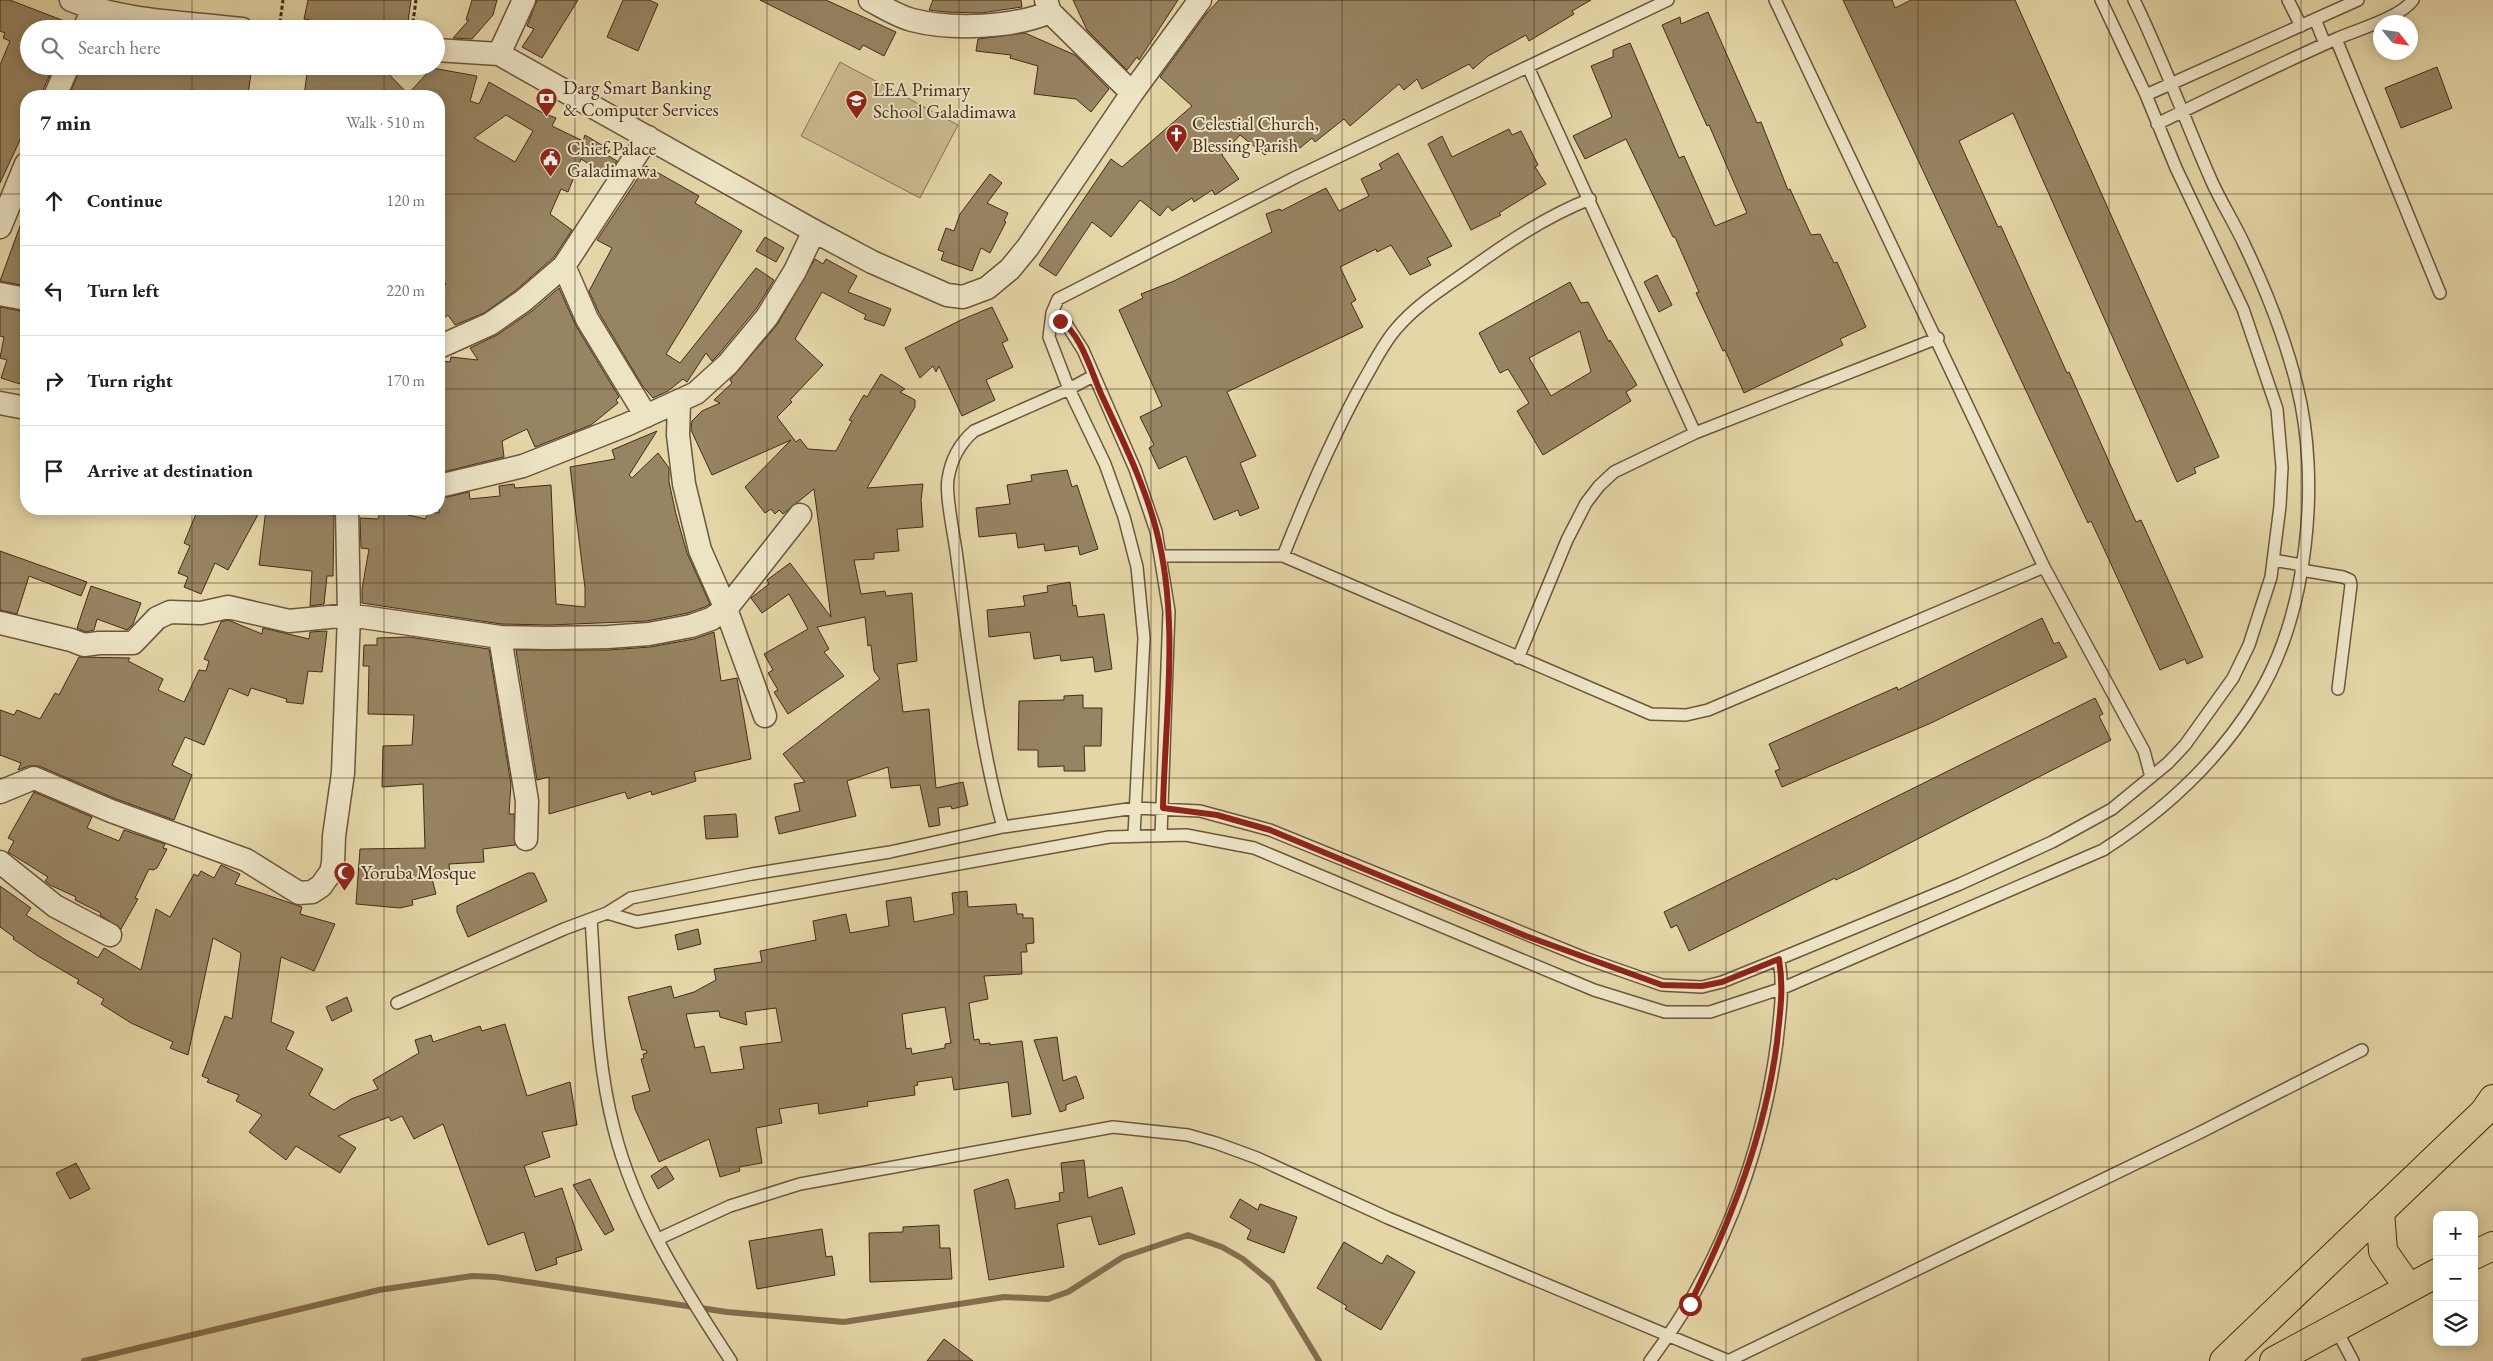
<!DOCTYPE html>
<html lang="en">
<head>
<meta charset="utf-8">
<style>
  body { margin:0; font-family:"EB Garamond",serif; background:#f2f2f2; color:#202124 }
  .controls { position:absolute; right:15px; bottom:15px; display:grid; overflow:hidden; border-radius:10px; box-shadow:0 2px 12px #0003 }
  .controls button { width:45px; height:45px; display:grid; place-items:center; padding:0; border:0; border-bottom:1px solid #e0e0e0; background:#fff; color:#202124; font:25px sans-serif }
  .compass { position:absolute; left:2373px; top:15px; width:45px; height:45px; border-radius:50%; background:#fff; box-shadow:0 2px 12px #0003; rotate:120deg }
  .stop { position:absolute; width:15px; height:15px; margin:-11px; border:4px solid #8f2418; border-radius:50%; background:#fff }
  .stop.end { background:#8f2418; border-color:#fff; box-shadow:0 1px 5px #0008 }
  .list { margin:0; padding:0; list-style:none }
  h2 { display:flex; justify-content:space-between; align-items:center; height:65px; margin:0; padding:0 20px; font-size:21px }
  h2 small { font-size:16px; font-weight:400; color:#757577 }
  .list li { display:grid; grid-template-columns:32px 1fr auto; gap:15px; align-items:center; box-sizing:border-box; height:90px; padding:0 20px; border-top:1px solid #e0e0e0 }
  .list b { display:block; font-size:19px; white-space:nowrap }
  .list em { font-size:16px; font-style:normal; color:#757577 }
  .icon { flex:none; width:28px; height:28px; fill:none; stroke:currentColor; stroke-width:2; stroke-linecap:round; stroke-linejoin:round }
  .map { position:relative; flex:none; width:2493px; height:1361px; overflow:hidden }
  .search { position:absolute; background:#fff; box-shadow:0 2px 12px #0003; left:20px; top:20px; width:425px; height:55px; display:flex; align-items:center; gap:12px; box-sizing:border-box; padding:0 18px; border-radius:28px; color:#757577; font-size:19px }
  .panel { position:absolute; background:#fff; box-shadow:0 2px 12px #0003; left:20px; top:90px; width:425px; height:425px; border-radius:20px }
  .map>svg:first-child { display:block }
  .green { fill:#c9b98f; stroke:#867254 }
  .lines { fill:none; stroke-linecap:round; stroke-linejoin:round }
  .stream { stroke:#846f50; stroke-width:6 }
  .building { fill:#978462; stroke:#442b18; fill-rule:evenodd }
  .lane-casing { stroke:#6c563c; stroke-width:14 }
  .street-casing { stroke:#6c563c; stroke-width:25 }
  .primary-casing { stroke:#442b18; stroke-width:30 }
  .path { stroke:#442b18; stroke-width:3; stroke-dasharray:4 2.5; stroke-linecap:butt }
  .lane { stroke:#ede4c6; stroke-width:11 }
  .street { stroke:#ede4c6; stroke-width:22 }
  .primary { stroke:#e4d6a7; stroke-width:28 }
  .route { stroke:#8f2418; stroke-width:6 }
  .grid { fill:none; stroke:#442b18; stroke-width:1; stroke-opacity:0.55 }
  .labels { text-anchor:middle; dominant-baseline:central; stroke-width:4; stroke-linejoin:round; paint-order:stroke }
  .poi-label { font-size:19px; fill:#442b18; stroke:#ede4c6; text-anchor:start }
</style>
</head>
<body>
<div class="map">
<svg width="2493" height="1361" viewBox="0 0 2493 1361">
  <rect width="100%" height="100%" fill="#e4d6a7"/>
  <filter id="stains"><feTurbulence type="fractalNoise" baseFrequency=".004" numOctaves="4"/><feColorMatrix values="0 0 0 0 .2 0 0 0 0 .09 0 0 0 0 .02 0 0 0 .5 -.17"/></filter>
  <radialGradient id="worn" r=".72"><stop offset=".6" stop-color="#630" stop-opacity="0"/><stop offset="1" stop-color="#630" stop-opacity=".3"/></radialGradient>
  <path class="green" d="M840,62L958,125L920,198L801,136Z"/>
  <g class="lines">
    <path class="stream" d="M84,1361L379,1290L472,1276L495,1277L727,1312L844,1322L1004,1297L1048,1299L1068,1292L1123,1257L1188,1235L1222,1247L1243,1259L1272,1283L1319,1361"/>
  </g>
  <path class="building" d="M0,0H10L72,24L71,29H29V66H54L40,96H26V127L0,183V65L10,41L3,38L5,33L0,31Z
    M308,0H411L407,29H363L304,19Z
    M472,0H497L493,15L472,39L453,38L469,20H466Z
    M537,0H578L542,58L522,47L534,29L527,26Z
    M623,0H649L658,4L638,51L607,37Z
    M760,0H826L896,32L884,56L863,45L860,50Z
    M933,0H1021L1022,7L981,13L946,12L929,10Z
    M1073,0H1178L1139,60L1137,57L1127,70L1087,30Z
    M1219,0H1591L1572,11L1574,14L1529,41L1526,35L1488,56L1473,69L1469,64L1422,89L1417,79L1404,90L1399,84L1350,126L1344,119L1315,142L1312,138L1300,148L1292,138L1280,152L1273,146L1265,155L1240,135L1222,155L1239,179L1215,195L1212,190L1194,202L1192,198L1172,211L1168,206L1160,216L1140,200L1111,237L1092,222L1056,276L1039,265L1111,159L1122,167L1192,106L1160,77L1206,14Z
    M1843,0H1892L1895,8L1911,0H2015L2219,457L2194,468L2196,473L2177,482L2013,113L1959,141L1998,227L2001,226L2067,373L2069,372L2136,522L2141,520L2203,657L2187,664L2185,659L2160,670L2091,521L2088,523Z
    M1708,12L1757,123L1761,122L1788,190L1790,189L1811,235L1820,234L1834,263L1837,262L1866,327L1840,339L1843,345L1744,393L1725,350L1723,351L1696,293L1699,292L1675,237H1673L1626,139L1585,159L1573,136L1612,117L1591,66L1613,57V50L1630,43L1679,158L1684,156L1715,226L1747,213L1709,125L1707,126L1662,25L1680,17L1681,24Z
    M1025,33L1075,55L1109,89L1091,112L1076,99L1034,94L1038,66L1010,58L1011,55L976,51L978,39Z
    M81,66H252L248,95L225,93L224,96H69Z
    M308,66H381L408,94L432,68L477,76L470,101L479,104L489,82L541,112L556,118L552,126L583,141L585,135L610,150L607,155L617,161L607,175L581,159L568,192L561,189L550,214L572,230L554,257L515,291L484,313L455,325L448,315L439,322V290L446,284L439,276V96H304ZM506,115L533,131L515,162L474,138Z
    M2437,67L2452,108L2401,128L2385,88Z
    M1509,129L1512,135L1521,131L1538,165L1535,167L1546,184L1499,213L1501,215L1471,230L1428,144L1442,136L1452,157Z
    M1398,153L1452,246L1427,258L1431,265L1410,275L1391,245L1377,252L1376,249L1340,267L1356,300L1351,303L1363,327L1227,392L1256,456L1240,463L1259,508L1240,516L1238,510L1214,520L1186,456L1159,469L1149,448L1154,445L1140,417L1162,406L1119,310L1143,298L1141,294L1174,281L1272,232L1266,214L1280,209L1281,211L1326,188L1339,211L1369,196L1361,179L1382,169L1379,164Z
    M646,166L699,196L695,203L742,231L666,354L680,363L756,268L774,280L756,309L718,355L712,361L706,353L687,382L683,379L668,391L653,398L642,385L599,313L589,291L612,248L597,240Z
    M990,174L1002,183L987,203L1008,213L1004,221L1006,222L990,253L981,248L972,271L941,260L944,252L938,250L946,228L954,231L960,214Z
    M23,218H26V286L0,281Z
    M765,237L784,248L776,262L756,251Z
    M815,259L823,264L826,259L857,276L848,292L891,309L884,326L864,319L866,315L822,292L795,339L823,365L790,400L792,402L777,417L796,442L800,439L808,449L836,451L852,421L849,420L864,395L867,397L881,374L905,389L900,392L915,400V407L867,488L923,484L921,500L923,527L897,529L899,551L874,553V559L854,560L861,594L885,591L886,596L912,593L917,661L897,664L903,712L929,709L936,788L963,782L968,805L952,809L951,806L938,808L940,825L929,827L920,785L891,788L888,767L847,781L856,816L779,834L775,817L800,811L794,784L805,782L783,754L880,679L874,671L871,645L868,646L865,617L817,627L829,649L824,652L844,676L788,714L774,692L778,690L768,673L773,670L764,654L808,629L789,594L762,613L751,598L769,584L767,580L790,563L831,617L814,489L783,514L779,510L775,514L771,509L765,513L745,487L791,440L712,475L691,430L692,421L702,411L720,403L714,400L732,383L730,380L777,325Z
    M1657,275L1672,305L1659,312L1644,282Z
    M1570,282L1581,303L1588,302L1609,342L1610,340L1637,385L1626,392L1631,401L1543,455L1517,411L1529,403L1508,369L1500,373L1479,333ZM1580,331L1591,372L1551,396L1529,358Z
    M559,288L576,326L619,397L616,400L618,403L591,425L535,447L527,429L502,441L504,457L439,473V377H441L442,361L450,362L451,357L478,360L470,348L497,335L532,311Z
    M0,307L26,312V362L20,384L1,378L7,360L0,358L4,337L0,336Z
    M992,307L1008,340L1002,343L1013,367L986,380L995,400L962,416L939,366L936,372L933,366L920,378L905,348L961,320Z
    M657,431L629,475L632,478L658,453L669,468V482L676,514L687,553L710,604L705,607L688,613L647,621L550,625L501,624L362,603V589L369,549L361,548L360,518L378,519L381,509H384L425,519L429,512L439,513V499L469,492L470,499L500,496L499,486L514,484L515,488L551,485L556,604L585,607V588L570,467L615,459L612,450Z
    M1067,470L1072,487L1077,485L1098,549L1080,555L1078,546L1045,551L1044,544L1018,548L1016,533L979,537L976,508L1010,504L1007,485L1032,481L1031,475Z
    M198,509H261L228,570L215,563L201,594L184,587L188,577L178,573L190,546L184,543Z
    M266,509L334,515L333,576H327L324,604L310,606L312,571L259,565Z
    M0,551L87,582L81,596L29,576L17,614L0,610Z
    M1070,582L1073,606L1076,605L1078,617L1104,614L1112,669L1095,672L1093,657L1061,661L1060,655L1034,659L1030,632L989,637L987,610L1025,606L1023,596L1048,592L1047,586Z
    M91,586L141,603L133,624L127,630L97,619L94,630L86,632L77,628Z
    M2042,618L2054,644L2059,642L2067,657L1931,723L1782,787L1775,771L1780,769L1769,744L1897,687L1898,690Z
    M228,620L262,634L263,628L309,639L310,632L327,631L322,672L308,671L303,704L286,702L287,699L251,688L248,696L229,688L204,745L185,737L172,765L192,775L174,820L116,799L39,766H29L18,770L21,763L0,755V710L14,715L17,710L40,719L55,693L59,695L79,657L130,658L128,661L163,679L158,690L184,702L199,670L206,671L209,661L204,659L221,622Z
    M714,632L721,681L737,678L751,759L694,772L696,781L652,795L651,791L628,799L625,792L549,814V777L537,780L516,650H608L650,647L694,639Z
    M409,637L489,649L511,784L509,814H514L515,845L483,849L484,862L449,864L450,874L431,875L436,894L412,900L413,905L400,908L356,904L360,849L425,848L423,784L382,787L383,746L412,745L414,715L368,714L369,666H363L364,645H377V638Z
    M1083,695V708H1102L1101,746H1084L1085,771H1064V766L1038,767V750H1018L1019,701L1064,700V696Z
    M2095,698L2103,714L2099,716L2111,740L1861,868L1836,880L1835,878L1689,951L1677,925L1671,928L1664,912Z
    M34,792L92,817L87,828L119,841L124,830L165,844L163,848L167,849L157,868L153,870L149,869L135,898L138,899L121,929L100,915L101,913L75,900L76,897L50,885L45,881L48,877L8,852L14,841L8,838Z
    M736,814L738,837L706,839L704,816Z
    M221,865L240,874L235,884L302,907L300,914L335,924L314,971L281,957L271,1022L294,1032L286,1049L323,1069L309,1095L334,1110L351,1099L378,1089L373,1080L419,1053L415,1040L431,1035L433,1042L480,1026L482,1031L505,1024L527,1096L570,1082L577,1125L542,1132L550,1157L524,1166L535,1197L562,1188L582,1250L556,1258L557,1264L536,1271L524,1232L488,1245L443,1124L414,1139L402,1116L391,1121L389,1117L338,1136L356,1148L340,1173L296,1146L286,1160L249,1132L262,1115L236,1101L239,1095L207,1082L209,1079L202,1076L225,1016L232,1019L241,953L213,938L188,1055L170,1048L173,1042L131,1023L101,1004L104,999L77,983L79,980L38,956L13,939L14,937L0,927V886L31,908L26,915L66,940L98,958L104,948L141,970L156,909L170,917L194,874L198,876L201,871L214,878Z
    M528,873H534L547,901L468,937L457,912V906Z
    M967,891L968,907L1016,904L1017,914H1023V918H1033L1034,943L1026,944L1027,952H1021L1022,974L984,976L988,999L969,1003L974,1040L979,1039L980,1044L990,1043V1045L1022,1041L1031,1114L1012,1117L1008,1082L954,1090L952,1077L917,1082L918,1085L914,1086L915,1095L867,1102L868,1106L819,1114L818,1103L779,1109L782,1123L756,1128L762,1163L739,1167L740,1171L720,1177L709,1139L659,1162L635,1109L632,1096L650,1091L641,1059L644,1058L643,1054L647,1053L646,1050H642L628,997L671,986L674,998L694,992L716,980L714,969L762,962L760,951L816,940L813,921L846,914L850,933L889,926L886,901L911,897L914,922L954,914L952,893ZM945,1007L951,1043L945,1044V1048L912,1054L911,1048L906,1049L902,1014ZM776,1008L782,1042L740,1047L744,1069L711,1073L704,1046L695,1048L686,1014L719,1011L720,1017L747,1025L745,1012Z
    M698,929L701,944L678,950L675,935Z
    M347,997L352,1011L332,1021L326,1007Z
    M1057,1037L1063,1081L1076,1076L1084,1098L1066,1105V1110L1060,1112L1034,1040Z
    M1084,1160L1088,1198L1122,1187L1135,1234L1099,1245L1091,1216L1057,1224L1064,1267L989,1280L974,1190L1008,1179L1015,1202V1209L1060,1201L1059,1193L1064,1192L1061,1163Z
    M76,1163L90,1189L70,1199L56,1173Z
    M666,1166L674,1179L658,1189L651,1176Z
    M590,1179L614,1230L605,1235L573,1185Z
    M1240,1199L1258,1210L1260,1204L1297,1217L1284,1253L1247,1239L1251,1230L1230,1217Z
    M939,1225L940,1248H950L952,1279L870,1282L869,1233L903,1232V1227Z
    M822,1229L826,1257L832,1256L835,1275L757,1289L749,1241Z
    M1344,1242L1382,1264L1387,1255L1415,1272L1381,1330L1345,1309L1347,1306L1317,1288Z
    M944,1339L973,1361H927Z"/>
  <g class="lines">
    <defs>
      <path id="lane" d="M1775,0L2044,567L2144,751L2151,777
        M2288,0L2301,26
        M2315,19L2325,44
        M2336,39L2440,293
        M1528,67L1695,433
        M2146,95L2358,0
        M2157,124C2216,95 2275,66 2336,39C2356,30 2400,18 2413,0
        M1052,319L1067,325L1083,350L1135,469L1156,531L1169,611L1161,835
        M1161,556H1283L1651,714L1686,715L1708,710L2044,567
        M1283,556C1307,496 1332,437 1364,380C1374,363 1383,344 1396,329C1416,305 1444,288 1469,270C1508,242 1545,217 1590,199
        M2273,560L2302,565
        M2301,570L2343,577L2350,580L2351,585L2338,689
        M1518,658L1567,540L1586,503L1599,486L1614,472L1695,433L1938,338
        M1003,827C979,741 969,647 957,558C955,540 945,495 948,479C951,459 959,444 974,431L1069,389L1093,376
        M1134,835L1144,638L1137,567L1124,517L1105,464L1069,389L1049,337L1052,313L1058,299L1296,177L1668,0
        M607,913L637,922L1109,837L1186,835L1254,848L1594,990L1665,1012H1710L1783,988L2103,850C2164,811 2218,761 2256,699C2308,615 2321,481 2297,386C2285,338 2266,290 2245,246C2235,224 2222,204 2212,182C2185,121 2163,59 2134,0
        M591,919C596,990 596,1060 614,1129C634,1211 685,1291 731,1361
        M397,1003L564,929L607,913L631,898L752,874L890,852L1003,827L1135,808L1200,811L1270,830L1585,958L1662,985L1702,987L1722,982L1779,959L1960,884L2052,842L2112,809L2168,763L2185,745L2233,678L2249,645L2271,577L2280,506L2282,467L2277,409L2243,309L2176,168L2146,95L2101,0
        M658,1239L730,1206L800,1184L1113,1127L1188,1135L1216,1143L1257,1158L1388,1218L1729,1361
        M2336,1329L2353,1361
        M1650,1361C1719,1270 1762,1156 1777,1042C1780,1011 1784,991 1779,959
        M1728,1361L2201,1132L2362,1050"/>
      <path id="street" d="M71,0C124,22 185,22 242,29
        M870,0C883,7 897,16 912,20C951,30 1013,28 1050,12
        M1046,0L1050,12L1132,93
        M84,29L93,9
        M436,50L499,54L814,231L872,262L947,295L963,297L987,288L1010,269L1028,247L1132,93L1200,0
        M499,54L524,0
        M55,96L68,66
        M0,227L26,164
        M564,266L587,319L646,416
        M0,294L26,299
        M439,347L490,324L523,301L564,266L648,137
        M679,402L678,435L684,484L700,550L726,609L765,716
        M0,403L26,408
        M439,486L523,466L626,425L696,393L728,364L767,317L795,271L814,231
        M0,623L71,640L84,645L99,643H133L157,618L170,612L201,613L228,607L289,621L349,615L500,637L550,638L608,637L649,634L691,626L711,619L726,609L800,515
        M500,637L527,801L526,839
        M0,792L34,778L111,811L246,860L299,893L312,892L321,886L331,872L333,863L334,836L343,773L349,615L347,509
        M0,862L55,906L110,935"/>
      <path id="primary" d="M2380,1211L2383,1251L2408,1287
        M2474,1255L2493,1246
        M2224,1361L2484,1112L2493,1099
        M2274,1361L2437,1273"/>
    </defs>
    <use href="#lane" class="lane-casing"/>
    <use href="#street" class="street-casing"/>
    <use href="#primary" class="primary-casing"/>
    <path class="path" d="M279,29L283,0
      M412,29L416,0"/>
    <use href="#lane" class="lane"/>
    <use href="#street" class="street"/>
    <use href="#primary" class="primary"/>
  </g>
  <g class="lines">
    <path class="route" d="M1060,321C1081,333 1092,374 1102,396C1122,439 1144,483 1156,529C1180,619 1165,716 1163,808L1217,815L1270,830L1526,936L1662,985L1702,986L1722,982L1779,959C1784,991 1780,1011 1777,1042C1765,1135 1731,1220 1690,1304"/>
  </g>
  <path class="grid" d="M192,0V29M384,0V29M575,0V1361M767,0V1361M959,0V1361M1151,0V1361M1342,0V1361M1534,0V1361M1726,0V1361M1918,0V1361M2109,0V1361M2301,0V1361M192,66V96M384,66V96M0,194H26M439,194H2493M0,389H26M439,389H2493M192,509V1361M384,509V1361M0,583H2493M0,778H2493M0,972H2493M0,1167H2493"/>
  <defs>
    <symbol id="bank-pin" viewBox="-11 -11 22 30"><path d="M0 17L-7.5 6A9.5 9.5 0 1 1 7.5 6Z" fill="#8f2418" stroke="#ede4c6"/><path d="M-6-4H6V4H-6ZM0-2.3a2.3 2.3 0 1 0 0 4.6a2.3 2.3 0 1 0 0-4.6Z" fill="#fff"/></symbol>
    <symbol id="school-pin" viewBox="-11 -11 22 30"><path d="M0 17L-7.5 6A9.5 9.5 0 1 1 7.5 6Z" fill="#8f2418" stroke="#ede4c6"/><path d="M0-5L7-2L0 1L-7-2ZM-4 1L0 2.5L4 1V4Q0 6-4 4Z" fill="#fff"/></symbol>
    <symbol id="church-pin" viewBox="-11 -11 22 30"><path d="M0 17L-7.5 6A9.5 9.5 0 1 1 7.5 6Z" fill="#8f2418" stroke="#ede4c6"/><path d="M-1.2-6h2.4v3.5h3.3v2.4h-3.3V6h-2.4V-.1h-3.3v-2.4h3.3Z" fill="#fff"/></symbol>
    <symbol id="civic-pin" viewBox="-11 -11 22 30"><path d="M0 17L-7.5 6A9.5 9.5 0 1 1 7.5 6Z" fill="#8f2418" stroke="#ede4c6"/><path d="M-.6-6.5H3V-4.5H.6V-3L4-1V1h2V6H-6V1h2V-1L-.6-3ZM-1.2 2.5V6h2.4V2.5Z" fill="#fff"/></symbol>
    <symbol id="mosque-pin" viewBox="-11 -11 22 30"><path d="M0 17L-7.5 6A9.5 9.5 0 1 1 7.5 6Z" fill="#8f2418" stroke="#ede4c6"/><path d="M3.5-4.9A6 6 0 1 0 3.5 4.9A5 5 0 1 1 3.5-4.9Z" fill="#fff"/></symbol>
  </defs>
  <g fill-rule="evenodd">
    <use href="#bank-pin" x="534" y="86" width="25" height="34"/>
    <use href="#school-pin" x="844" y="88" width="25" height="34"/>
    <use href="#church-pin" x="1164" y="122" width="25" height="34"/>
    <use href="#civic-pin" x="538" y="146" width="25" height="34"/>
    <use href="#mosque-pin" x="332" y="860" width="25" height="34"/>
  </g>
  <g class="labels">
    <g class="poi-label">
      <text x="563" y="87">Darg Smart Banking<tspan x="563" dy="22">&amp; Computer Services</tspan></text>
      <text x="873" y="89">LEA Primary<tspan x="873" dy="22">School Galadimawa</tspan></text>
      <text x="1192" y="123">Celestial Church,<tspan x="1192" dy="22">Blessing Parish</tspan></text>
      <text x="567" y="148">Chief Palace<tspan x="567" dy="22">Galadimawa</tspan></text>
      <text x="361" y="872">Yoruba Mosque</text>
    </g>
  </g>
  <rect width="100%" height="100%" filter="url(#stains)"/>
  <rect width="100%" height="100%" fill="url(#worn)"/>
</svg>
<div class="controls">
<button>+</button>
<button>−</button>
<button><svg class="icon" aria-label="layers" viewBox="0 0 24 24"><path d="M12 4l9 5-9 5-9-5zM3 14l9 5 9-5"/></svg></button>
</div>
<svg class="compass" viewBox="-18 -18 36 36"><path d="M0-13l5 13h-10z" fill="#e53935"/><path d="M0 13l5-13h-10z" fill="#757577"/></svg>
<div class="stop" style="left:1690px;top:1304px"></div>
<div class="stop end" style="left:1060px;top:321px"></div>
<div class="search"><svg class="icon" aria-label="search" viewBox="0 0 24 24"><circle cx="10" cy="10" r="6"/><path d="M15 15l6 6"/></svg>Search here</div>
<section class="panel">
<h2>7 min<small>Walk · 510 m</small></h2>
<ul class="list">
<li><svg class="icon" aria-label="ahead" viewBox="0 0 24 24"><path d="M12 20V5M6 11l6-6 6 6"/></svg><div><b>Continue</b></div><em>120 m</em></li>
<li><svg class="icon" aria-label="left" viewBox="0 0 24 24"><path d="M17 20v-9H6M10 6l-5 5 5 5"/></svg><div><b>Turn left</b></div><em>220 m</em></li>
<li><svg class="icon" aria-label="right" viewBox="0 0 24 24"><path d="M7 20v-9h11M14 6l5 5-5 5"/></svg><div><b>Turn right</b></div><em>170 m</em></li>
<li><svg class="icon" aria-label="arrive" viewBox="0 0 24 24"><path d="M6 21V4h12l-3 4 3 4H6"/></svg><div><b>Arrive at destination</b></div></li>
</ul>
</section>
</div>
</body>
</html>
